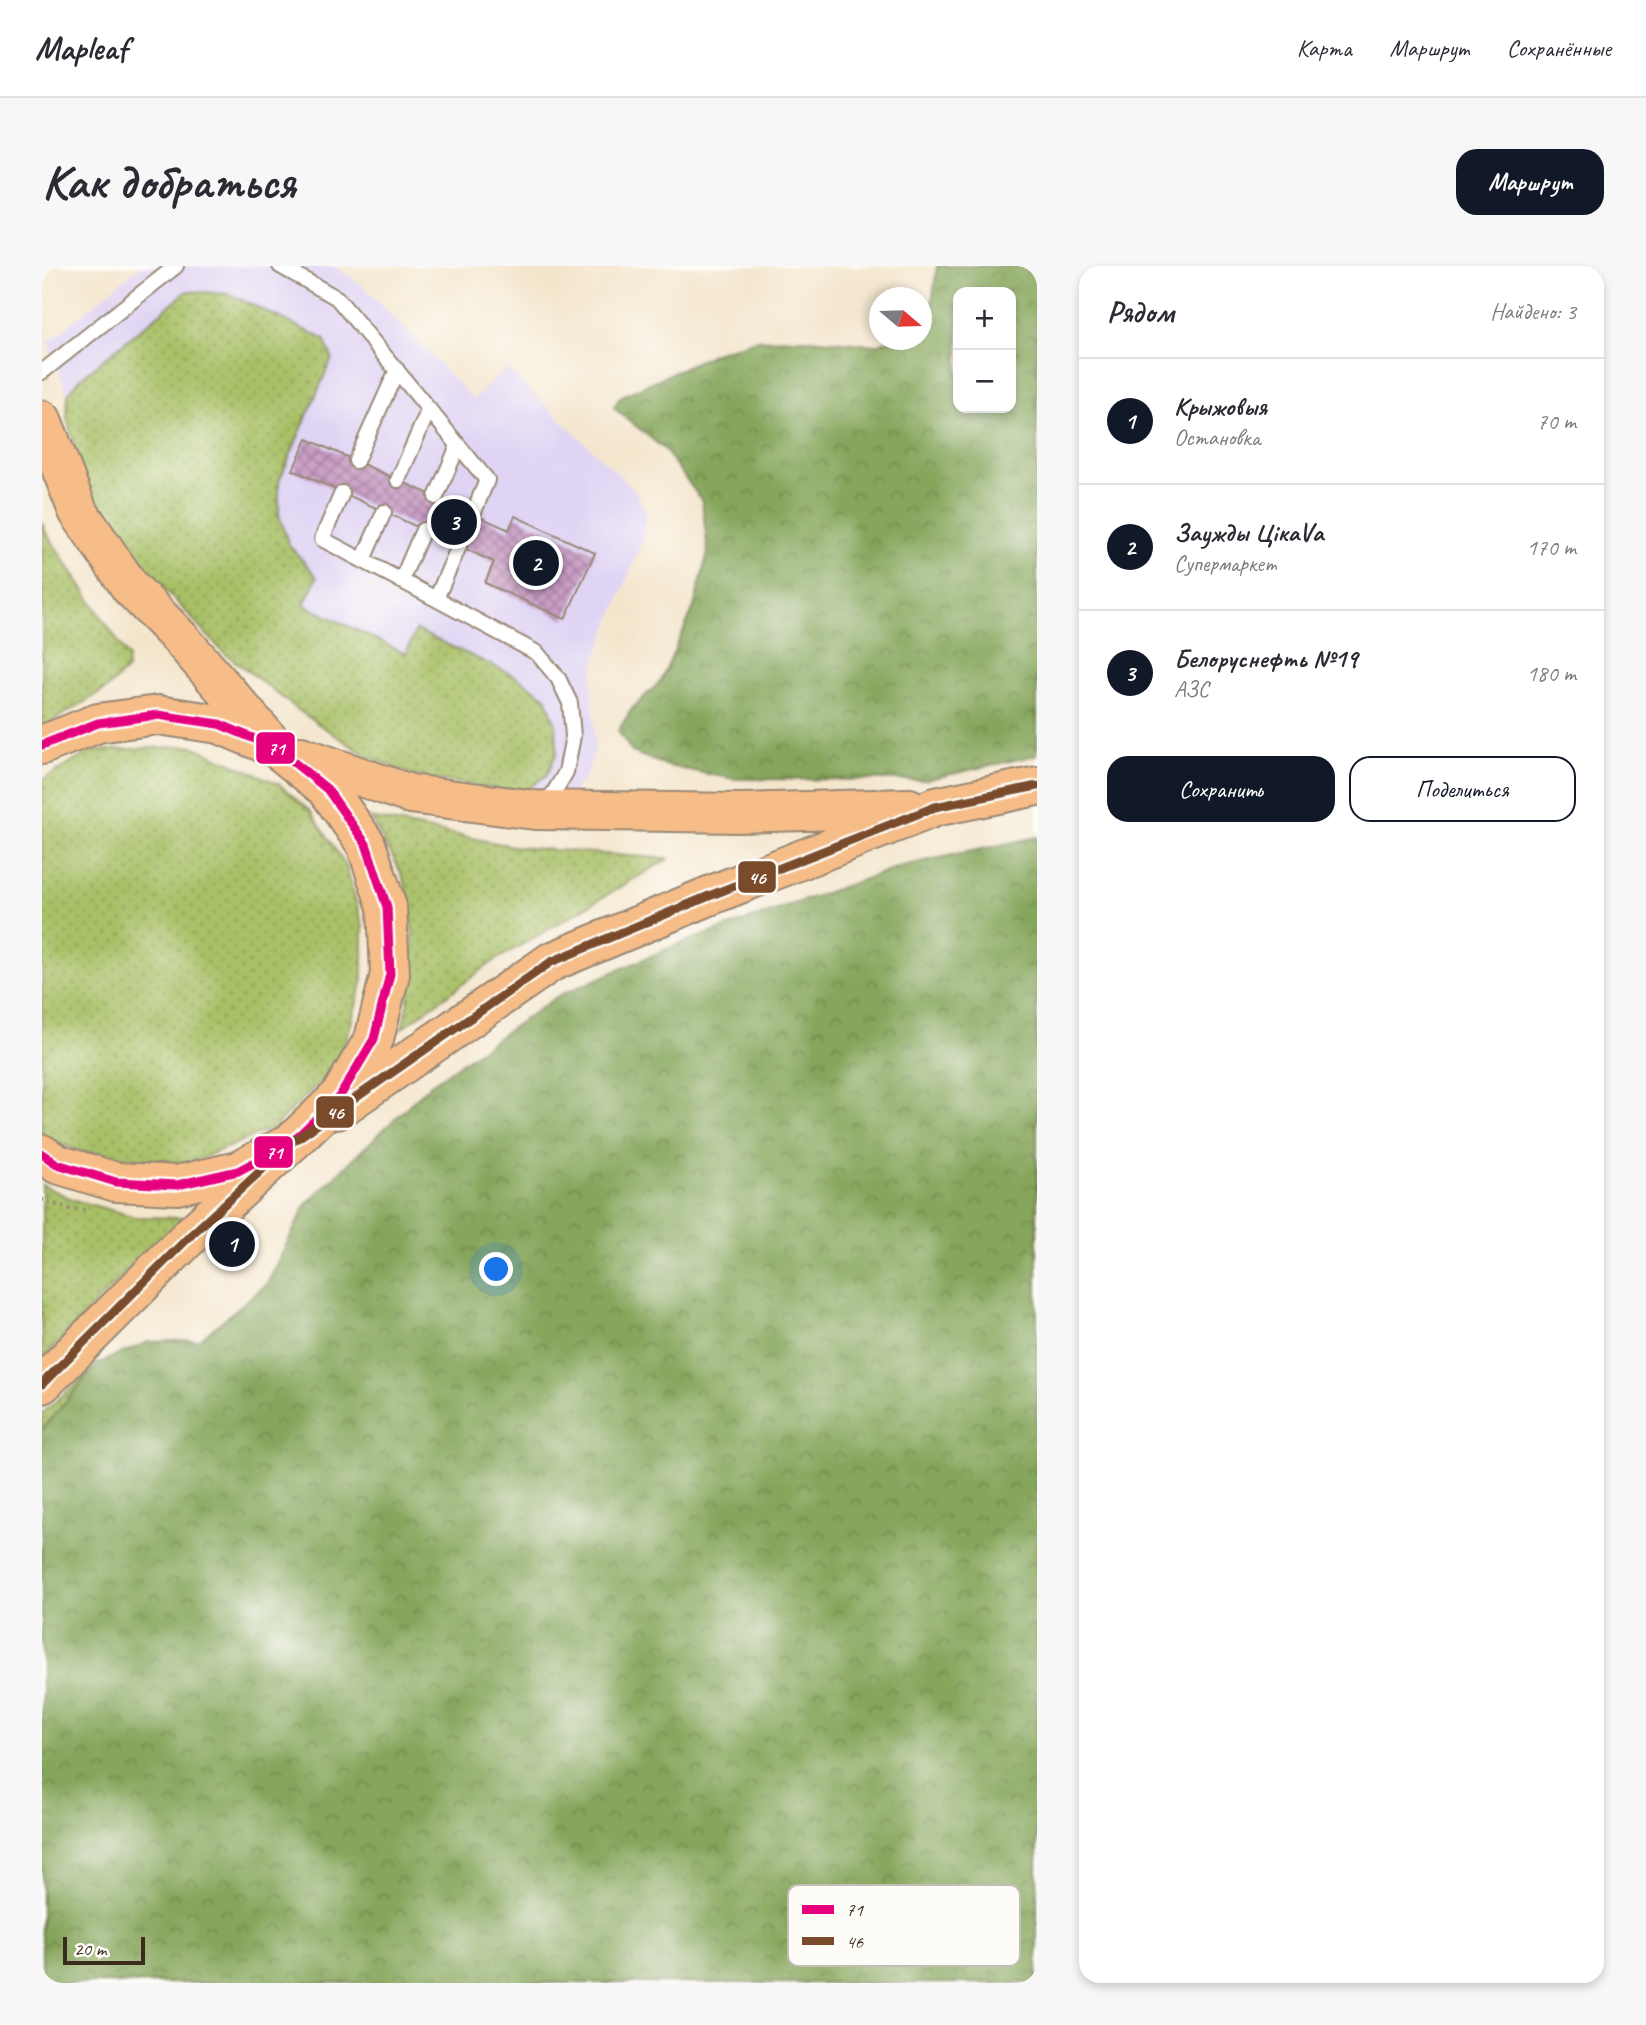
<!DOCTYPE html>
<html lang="ru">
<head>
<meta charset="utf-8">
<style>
  body { margin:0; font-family:Caveat,sans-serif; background:#f7f7f7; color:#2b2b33 }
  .controls { position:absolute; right:21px; top:21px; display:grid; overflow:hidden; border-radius:14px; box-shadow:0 4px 10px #0003 }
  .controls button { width:63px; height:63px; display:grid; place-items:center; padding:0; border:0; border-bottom:2px solid #e1e1e2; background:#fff; color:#2b2b33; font:35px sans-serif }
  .compass { position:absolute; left:827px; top:21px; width:63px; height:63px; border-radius:50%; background:#fff; box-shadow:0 4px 10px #0003; rotate:109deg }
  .scale { position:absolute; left:21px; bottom:18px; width:82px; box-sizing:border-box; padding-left:7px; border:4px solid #3b2a1e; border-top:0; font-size:19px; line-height:24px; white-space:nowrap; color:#3b2a1e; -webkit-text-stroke:5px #fdfcf7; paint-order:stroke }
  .you { position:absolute; left:455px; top:1004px; width:24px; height:24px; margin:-18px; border:5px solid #fff; border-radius:50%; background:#1a73e8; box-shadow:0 0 0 10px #1a73e833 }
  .badge { display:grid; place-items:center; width:46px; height:46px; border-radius:50%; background:#111827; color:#fff; font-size:23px; font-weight:700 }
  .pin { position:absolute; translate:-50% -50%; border:4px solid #fff; box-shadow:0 2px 7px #0006 }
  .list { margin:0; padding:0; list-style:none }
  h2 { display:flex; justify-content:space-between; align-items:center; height:91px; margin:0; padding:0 28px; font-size:30px }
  h2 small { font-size:23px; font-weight:400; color:#7c7c81 }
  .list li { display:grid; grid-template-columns:46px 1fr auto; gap:21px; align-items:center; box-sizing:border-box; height:126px; padding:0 28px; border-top:2px solid #e1e1e2 }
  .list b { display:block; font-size:26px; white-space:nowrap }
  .list p { margin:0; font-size:23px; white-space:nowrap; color:#7c7c81 }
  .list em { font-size:23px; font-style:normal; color:#7c7c81 }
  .actions { display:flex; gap:14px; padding:21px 28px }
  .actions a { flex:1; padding:16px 0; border:2px solid #111827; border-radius:21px; text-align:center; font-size:24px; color:#111827 }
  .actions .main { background:#111827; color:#fff }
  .map { position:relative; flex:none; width:995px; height:1717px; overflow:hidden; border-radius:21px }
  header { display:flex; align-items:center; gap:42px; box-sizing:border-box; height:98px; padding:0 35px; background:#fff; border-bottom:2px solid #e1e1e2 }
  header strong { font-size:33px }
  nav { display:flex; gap:38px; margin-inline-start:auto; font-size:24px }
  .intro { display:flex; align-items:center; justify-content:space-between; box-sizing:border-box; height:168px; padding:0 42px }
  h1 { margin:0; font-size:49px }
  .button { padding:18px 32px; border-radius:21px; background:#111827; color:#fff; font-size:24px; font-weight:700 }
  main { display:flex; gap:42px; padding:0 42px }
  aside { flex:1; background:#fff; border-radius:21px; box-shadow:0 4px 10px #0003 }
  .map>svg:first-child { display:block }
  .built { fill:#e0d4f4 }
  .grass { fill:url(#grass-dots); stroke:#727542; stroke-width:2 }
  .forest { fill:url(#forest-crowns); stroke:#60683c; stroke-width:2; fill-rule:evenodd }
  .building { fill:url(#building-cross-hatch) }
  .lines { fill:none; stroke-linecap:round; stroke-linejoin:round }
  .service-casing { stroke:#988876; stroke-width:18 }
  .primary-casing { stroke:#988876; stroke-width:42 }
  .trunk-casing { stroke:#988876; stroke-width:42 }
  .path { stroke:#988876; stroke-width:4.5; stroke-dasharray:2 5; stroke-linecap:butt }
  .service { stroke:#fff; stroke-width:14 }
  .primary { stroke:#f7bd88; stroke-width:38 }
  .trunk { stroke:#f7bd88; stroke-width:38 }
  .bus-1-casing { stroke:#fdfcf7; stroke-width:14 }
  .bus-2-casing { stroke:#fdfcf7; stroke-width:14 }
  .bus-1 { stroke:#e5007d; stroke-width:9 }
  .bus-2 { stroke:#7a4b2a; stroke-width:9 }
  .key { fill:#fdfcf7; stroke:#c3bdb6; stroke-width:2 }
  .key-label { font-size:19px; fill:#3b2a1e }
  .line-badge { stroke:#fdfcf7; stroke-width:2.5 }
  .badge-label { font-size:19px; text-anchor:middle; font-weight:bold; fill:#fff }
</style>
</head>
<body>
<header>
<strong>Mapleaf</strong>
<nav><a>Карта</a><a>Маршрут</a><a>Сохранённые</a></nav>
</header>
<div class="intro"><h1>Как добраться</h1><a class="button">Маршрут</a></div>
<main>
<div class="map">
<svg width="995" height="1717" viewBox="0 0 995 1717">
  <defs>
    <pattern id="grass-dots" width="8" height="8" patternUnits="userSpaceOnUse" patternTransform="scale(1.75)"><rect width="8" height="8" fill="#a8c066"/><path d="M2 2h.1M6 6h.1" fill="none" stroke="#8a9c53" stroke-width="1.8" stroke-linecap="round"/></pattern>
    <pattern id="forest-crowns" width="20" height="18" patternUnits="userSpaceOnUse" patternTransform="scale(1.75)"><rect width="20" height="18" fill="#86a65b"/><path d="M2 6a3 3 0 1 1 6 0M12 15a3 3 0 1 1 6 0" fill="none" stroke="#6f874b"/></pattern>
    <pattern id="building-cross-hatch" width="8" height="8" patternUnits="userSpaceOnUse" patternTransform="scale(1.75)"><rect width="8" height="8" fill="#ca9ec6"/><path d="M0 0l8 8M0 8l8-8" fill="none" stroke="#a581a0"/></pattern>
  </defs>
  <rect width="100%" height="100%" fill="#fdfcf7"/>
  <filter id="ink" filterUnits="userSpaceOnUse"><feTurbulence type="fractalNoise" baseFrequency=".0143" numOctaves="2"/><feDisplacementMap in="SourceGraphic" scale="14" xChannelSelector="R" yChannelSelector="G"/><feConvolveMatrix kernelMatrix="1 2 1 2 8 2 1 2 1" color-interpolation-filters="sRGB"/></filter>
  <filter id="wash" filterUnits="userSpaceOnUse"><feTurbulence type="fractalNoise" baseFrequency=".00686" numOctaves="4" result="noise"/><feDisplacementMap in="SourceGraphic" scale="28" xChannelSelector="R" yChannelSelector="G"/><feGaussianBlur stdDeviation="1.57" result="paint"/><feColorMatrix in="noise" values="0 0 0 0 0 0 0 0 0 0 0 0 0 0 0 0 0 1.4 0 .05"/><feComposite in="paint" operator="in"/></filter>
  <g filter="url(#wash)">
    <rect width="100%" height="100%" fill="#f4e6cd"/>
    <path class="built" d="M98,0H292L321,20L431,133L465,103L592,223L604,246L601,272L554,392L550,416L553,483L544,510L526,530L479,527L505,509L515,486L375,364L364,388L262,339L275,311L247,279L237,249V215L290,92L39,112L26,128L6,77Z"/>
    <path class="grass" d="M145,25L187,28L282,73L290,92L237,215V249L247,279L275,311L262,339L364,388L374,364L473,410L504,431L514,459L515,486L505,509L479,527L373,510L325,490L260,447L180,385L72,268L42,212L25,153L26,128L39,112Z
      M0,256L3,265L86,391L85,403L66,422L0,461Z
      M150,480L237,518L269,546L304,600L321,661V714L304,775L284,810L231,862L148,897H72L12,876L0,867V514L50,485Z
      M328,552L475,581L626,593L452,695L360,762C372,715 376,666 363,618C358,599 338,570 328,552Z
      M0,919L32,934L94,951L142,952L82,1008L0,1093Z
      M55,1098L0,1164V1148Z"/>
    <path class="forest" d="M895,0H995V489L883,514L692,513L626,500L590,486L576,465L590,443L619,415L652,341L666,286L660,235L622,183L572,142L578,131L673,87L714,74L767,73L834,79L847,74H880V50L890,38ZM916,26H969V142H916Z
      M995,571V1717H0V1164L55,1098L106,1076L157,1074L225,1018L265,937L389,818L516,730L632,680L860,600Z"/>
    <g id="blocks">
      <path class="building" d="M265,173L467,264L473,250L553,287L523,353L443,317L452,296L251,204Z"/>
    </g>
  </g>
  <g filter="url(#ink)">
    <use href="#blocks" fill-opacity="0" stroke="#988876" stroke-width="2"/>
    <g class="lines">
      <defs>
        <path id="service" d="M238,0L295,32L445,214L431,248
          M0,106L134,0
          M314,195L355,104
          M356,214L387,143
          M300,227L280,273L394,333
          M394,231L416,180
          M417,280L394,333L495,387L516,412L528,437L531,470L524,506L511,528L501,537
          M321,294L342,246
          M359,315L381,264"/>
        <path id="primary" d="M0,479L56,457L116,449L177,458L234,482L285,523L324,578L345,641L348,708L332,773L298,830L250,876L196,905L135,919L74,916L15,898L0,888
          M259,490L368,528L493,544L699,547L867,542
          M295,844L509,696L667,630L893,541L995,520"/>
        <path id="trunk" d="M0,154L36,245L88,321L138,372L234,482
          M0,1118L150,968L250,876"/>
      </defs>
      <use href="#service" class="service-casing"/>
      <use href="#primary" class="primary-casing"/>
      <use href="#trunk" class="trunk-casing"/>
      <path class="path" d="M0,934L28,943L47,944"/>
      <use href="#service" class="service"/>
      <use href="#primary" class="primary"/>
      <use href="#trunk" class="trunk"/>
      <defs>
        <path id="bus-1" d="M0,479L56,457L116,449L177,458L234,482L285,523L324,578L345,641L348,708L332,773L298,830L250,876L196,905L135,919L74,916L15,898L0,888"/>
        <path id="bus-2" d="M0,1118L150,968L250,876L509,696L667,630L893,541L995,520"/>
      </defs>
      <use href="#bus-1" class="bus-1-casing"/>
      <use href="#bus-2" class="bus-2-casing"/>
      <use href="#bus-1" class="bus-1"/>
      <use href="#bus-2" class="bus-2"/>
    </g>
  </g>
  <rect x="746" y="1619" width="232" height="81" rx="10" class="key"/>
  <rect x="760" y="1639" width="32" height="9" fill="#e5007d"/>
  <rect x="760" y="1671" width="32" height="8" fill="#7a4b2a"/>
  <g class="key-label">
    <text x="804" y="1650">71</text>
    <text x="804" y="1682">46</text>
  </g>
  <g class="line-badge">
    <rect x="213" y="465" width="41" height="34" rx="7" fill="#e5007d"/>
    <rect x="695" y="594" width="40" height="34" rx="7" fill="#7a4b2a"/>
    <rect x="273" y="829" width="40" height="34" rx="7" fill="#7a4b2a"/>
    <rect x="211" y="869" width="41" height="34" rx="7" fill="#e5007d"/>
  </g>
  <g class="badge-label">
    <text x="234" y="489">71</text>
    <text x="715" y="618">46</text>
    <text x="293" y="853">46</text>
    <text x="232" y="893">71</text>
  </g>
</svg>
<div class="controls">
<button>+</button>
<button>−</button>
</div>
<svg class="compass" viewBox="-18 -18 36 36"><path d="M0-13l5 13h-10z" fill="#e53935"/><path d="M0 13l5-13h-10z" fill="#7c7c81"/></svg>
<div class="scale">20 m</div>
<div class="you"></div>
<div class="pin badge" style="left:190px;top:978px">1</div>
<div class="pin badge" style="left:494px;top:297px">2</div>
<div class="pin badge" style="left:412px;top:256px">3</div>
</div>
<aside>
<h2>Рядом<small>Найдено: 3</small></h2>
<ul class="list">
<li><span class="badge">1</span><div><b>Крыжовыя</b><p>Остановка</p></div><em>70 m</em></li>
<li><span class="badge">2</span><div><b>Заужды ЦікаVа</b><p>Супермаркет</p></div><em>170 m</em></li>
<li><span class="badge">3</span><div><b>Белоруснефть №19</b><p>АЗС</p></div><em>180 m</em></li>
</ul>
<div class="actions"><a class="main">Сохранить</a><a>Поделиться</a></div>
</aside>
</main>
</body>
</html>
